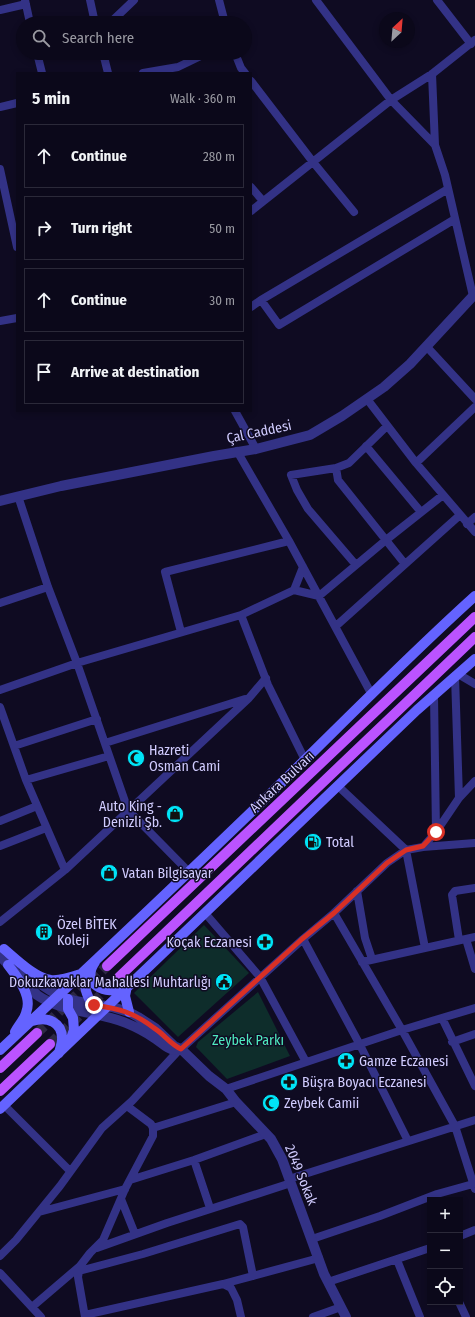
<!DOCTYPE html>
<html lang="en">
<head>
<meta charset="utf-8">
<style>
  body { margin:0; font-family:"Fira Sans Condensed",sans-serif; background:#141123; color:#f1f3f6 }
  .controls { position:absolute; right:12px; bottom:12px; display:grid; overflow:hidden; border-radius:0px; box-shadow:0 2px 6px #0003 }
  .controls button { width:36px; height:36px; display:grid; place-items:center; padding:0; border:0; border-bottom:1px solid #2b2939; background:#0b081a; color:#f1f3f6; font:20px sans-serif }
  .compass { position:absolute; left:379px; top:12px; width:36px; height:36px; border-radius:50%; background:#0b081a; box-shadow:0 2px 6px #0003; rotate:26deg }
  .stop { position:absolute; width:12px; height:12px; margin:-9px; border:3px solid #d93025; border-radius:50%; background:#fff }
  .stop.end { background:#d93025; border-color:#fff; box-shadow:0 1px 4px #0008 }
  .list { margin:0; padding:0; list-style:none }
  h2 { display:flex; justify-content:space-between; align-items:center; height:52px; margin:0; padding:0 16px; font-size:17px }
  h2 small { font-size:13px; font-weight:400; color:#9a9aa2 }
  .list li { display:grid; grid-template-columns:26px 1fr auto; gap:12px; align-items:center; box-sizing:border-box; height:64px; margin:0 8px 8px; padding:0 8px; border:1px solid #2b2939; border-radius:0px }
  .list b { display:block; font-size:15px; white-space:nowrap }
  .list em { font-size:13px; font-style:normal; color:#9a9aa2 }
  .icon { flex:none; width:22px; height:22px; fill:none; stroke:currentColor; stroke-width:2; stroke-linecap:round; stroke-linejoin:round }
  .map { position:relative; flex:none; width:475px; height:1317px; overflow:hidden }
  .search { position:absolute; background:#0b081a; box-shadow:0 2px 6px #0003; left:16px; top:16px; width:236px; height:44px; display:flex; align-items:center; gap:10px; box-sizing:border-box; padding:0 14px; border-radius:22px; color:#9a9aa2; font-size:15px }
  .panel { position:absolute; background:#0b081a; box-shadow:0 2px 6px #0003; left:16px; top:72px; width:236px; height:340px; border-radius:0px }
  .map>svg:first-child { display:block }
  .green { fill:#0e2d2b }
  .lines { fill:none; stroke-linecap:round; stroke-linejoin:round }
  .secondary-tunnel { stroke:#2c2843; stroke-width:10; stroke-dasharray:10 5; stroke-linecap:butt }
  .minor { stroke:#333286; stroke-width:8 }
  .tertiary { stroke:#333286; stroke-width:10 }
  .secondary { stroke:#6463ff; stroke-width:10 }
  .primary { stroke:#bb53ff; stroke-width:10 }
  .route { stroke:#d93025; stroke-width:5 }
  .labels { text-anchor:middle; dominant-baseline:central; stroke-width:3; stroke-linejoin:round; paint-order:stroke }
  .street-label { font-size:14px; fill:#d1ccff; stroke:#0f0b22 }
  .poi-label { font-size:14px; fill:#d1ccff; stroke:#0f0b22; text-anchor:start }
  .park-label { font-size:14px; fill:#4eeabf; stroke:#0f0b22 }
</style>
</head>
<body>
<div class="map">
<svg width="475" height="1317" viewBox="0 0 475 1317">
  <rect width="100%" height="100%" fill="#0f0b22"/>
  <path class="green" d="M204,925L249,973L178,1037L134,993Z
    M258,992L290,1056L227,1079L196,1047L198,1042Z"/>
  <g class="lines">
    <path class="secondary-tunnel" d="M37,1033L107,966
      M50,1044L119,977"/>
    <path class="minor" d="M25,0L30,23
      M90,0L95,23
      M219,0L225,23
      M316,0L391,100L435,145L445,175L473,296
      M437,0L471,44
      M0,10L26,4
      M110,23L134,0
      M37,53L42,73
      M103,53L108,73
      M235,53L241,68L245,73
      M143,73L178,67L207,53
      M432,74L435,145
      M251,81L313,162L354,212
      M0,107L17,103
      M0,169L17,247
      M251,187L263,201
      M251,211L391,100L432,74L475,40
      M261,300L448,189
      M251,307L261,300L279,325L455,219
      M0,321L17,318
      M427,347L475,399
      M367,399L416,463L475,532
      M235,411L256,449
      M366,446L421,512
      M237,451L289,541L372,695
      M416,463L475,407
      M336,468L338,480L405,564
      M18,496L48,587L77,663L128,810L189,872
      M467,524L475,517
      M356,565L308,509L297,490L291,475L336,468L349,463L387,426
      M294,590L319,596L386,540L443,495
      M0,603L48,587
      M241,615L268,685L305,760
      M336,626L460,515
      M181,632L165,572L289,541
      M458,674L475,684
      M455,676L459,798
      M0,690L77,663L241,615L294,590L303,567
      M434,695L436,832
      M0,707L26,780L65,870
      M105,743L245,699
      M14,746L97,719
      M26,780L109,756
      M338,786L406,850L425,948
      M0,821L37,806
      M0,846L46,828
      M423,847L475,843
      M357,891L365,938L372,959
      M205,913L260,977L306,1062
      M334,913L402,1030L455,1126L475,1189
      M0,922L65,870L249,698L266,678
      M303,939L360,1045L408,1141
      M466,939L475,969
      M459,940L452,895L455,891L475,888
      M362,962L475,937
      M442,1018L475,1086
      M452,1042L475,1034
      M181,1049L303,939L334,913L387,863L406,850L423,847L436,832L459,798L475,781
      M226,1089L402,1030L475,1008
      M4,1105L70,1171
      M153,1128L236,1102
      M194,1160L210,1208
      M289,1179L475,1120
      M130,1180L194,1160L266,1134
      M121,1199L135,1234
      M39,1212L125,1189
      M460,1236L475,1230
      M312,1239L380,1216L437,1194L473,1184
      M97,1248L167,1223L291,1183
      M0,1256L16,1240L60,1186L102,1128L132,1101L179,1050
      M397,1260L420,1317
      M79,1271L143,1254L240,1224L243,1227L253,1276
      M0,1273L41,1317
      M328,1282L430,1248
      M223,1284L319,1258
      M459,1302L466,1317
      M32,1307L80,1266
      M85,1315L223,1284L231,1288L237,1300L241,1317
      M85,1317L78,1277L80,1266L90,1253L103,1240L125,1189L153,1136V1128L151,1124L127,1106
      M313,1317L341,1307"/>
    <path class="tertiary" d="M0,501L61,486L214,456L256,449L310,435L342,416L384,387L410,364L475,294
      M0,956L37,995C63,1013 97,1011 126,1023C136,1027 147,1033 156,1039C162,1043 167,1049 174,1050
      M25,970L39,983L59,996L75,1001L112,1007L129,1012L138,1017L155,1028L174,1046L181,1049L209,1076L226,1089L236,1102L271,1139L282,1159L324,1274L346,1317"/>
    <path class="secondary" d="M4,949C16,959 35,978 51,980C61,981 72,977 81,974
      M95,962C80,983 106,997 124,987
      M8,965C18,978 33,996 26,1013C24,1020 18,1026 15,1032
      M88,969C81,990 88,997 98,1015
      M127,986L125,996L129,1012
      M68,999V1009L73,1018L74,1030L70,1041
      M32,1021C47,1016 63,1022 62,1040C62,1044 60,1048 59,1053
      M0,1050C90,966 180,881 269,795C337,729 404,660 475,596
      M0,1109L417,710L475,659"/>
    <path class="primary" d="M107,966L475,617
      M119,977L475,637
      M0,1068L37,1033
      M0,1091L50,1044"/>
  </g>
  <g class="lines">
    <path class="route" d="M94,1005C120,1009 133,1012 154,1028C164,1034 170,1044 181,1049L302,939L334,913L387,863L406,850L423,846L436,832"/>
  </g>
  <defs>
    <symbol id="mosque-disc" viewBox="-11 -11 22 22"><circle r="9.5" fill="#00e4f7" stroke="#0f0b22"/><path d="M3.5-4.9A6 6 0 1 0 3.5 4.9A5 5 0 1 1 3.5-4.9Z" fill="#111"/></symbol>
    <symbol id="shop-disc" viewBox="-11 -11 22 22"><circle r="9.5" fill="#00e4f7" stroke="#0f0b22"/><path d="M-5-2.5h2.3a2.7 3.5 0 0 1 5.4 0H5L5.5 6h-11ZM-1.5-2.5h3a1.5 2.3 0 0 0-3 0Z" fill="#111"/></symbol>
    <symbol id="fuel-disc" viewBox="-11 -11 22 22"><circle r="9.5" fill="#00e4f7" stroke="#0f0b22"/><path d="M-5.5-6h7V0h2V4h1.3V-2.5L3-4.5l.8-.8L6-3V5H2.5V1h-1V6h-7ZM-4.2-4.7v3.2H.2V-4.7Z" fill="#111"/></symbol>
    <symbol id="building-disc" viewBox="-11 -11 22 22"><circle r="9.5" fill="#00e4f7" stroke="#0f0b22"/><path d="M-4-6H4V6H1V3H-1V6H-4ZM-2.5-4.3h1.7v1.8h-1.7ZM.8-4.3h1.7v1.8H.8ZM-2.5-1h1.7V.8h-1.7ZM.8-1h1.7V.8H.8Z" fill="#111"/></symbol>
    <symbol id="pharmacy-disc" viewBox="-11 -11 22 22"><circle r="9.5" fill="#00e4f7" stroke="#0f0b22"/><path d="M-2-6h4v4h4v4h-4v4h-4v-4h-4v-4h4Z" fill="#111"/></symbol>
    <symbol id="civic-disc" viewBox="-11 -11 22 22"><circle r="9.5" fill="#00e4f7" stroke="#0f0b22"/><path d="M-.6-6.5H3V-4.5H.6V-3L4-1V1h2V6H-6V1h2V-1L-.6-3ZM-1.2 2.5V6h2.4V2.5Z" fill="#111"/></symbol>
  </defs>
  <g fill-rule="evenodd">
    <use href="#mosque-disc" x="126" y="748" width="20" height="20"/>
    <use href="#shop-disc" x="165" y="804" width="20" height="20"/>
    <use href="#fuel-disc" x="303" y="832" width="20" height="20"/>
    <use href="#shop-disc" x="99" y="863" width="20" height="20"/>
    <use href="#building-disc" x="34" y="922" width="20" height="20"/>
    <use href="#pharmacy-disc" x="255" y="932" width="20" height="20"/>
    <use href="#civic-disc" x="214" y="972" width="20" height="20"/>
    <use href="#pharmacy-disc" x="336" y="1051" width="20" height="20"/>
    <use href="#pharmacy-disc" x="279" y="1072" width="20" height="20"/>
    <use href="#mosque-disc" x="261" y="1093" width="20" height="20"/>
  </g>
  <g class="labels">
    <g class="street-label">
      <text transform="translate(259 432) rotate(-12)">Çal Caddesi</text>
      <text transform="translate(282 782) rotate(-43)">Ankara Bulvarı</text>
      <text transform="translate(301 1175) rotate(68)">2049 Sokak</text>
    </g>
    <g class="poi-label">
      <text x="149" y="750">Hazreti<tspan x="149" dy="16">Osman Cami</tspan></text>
      <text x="162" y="806" text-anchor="end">Auto King -<tspan x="162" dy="16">Denizli Şb.</tspan></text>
      <text x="326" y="842">Total</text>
      <text x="122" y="873">Vatan Bilgisayar</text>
      <text x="57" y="924">Özel BİTEK<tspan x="57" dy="16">Koleji</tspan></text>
      <text x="252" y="942" text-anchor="end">Koçak Eczanesi</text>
      <text x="211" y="982" text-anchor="end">Dokuzkavaklar Mahallesi Muhtarlığı</text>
      <text x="359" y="1061">Gamze Eczanesi</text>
      <text x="302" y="1082">Büşra Boyacı Eczanesi</text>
      <text x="284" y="1103">Zeybek Camii</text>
    </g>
    <g class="park-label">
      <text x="248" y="1040">Zeybek Parkı</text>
    </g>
  </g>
</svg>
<div class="controls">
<button>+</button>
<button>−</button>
<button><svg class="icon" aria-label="locate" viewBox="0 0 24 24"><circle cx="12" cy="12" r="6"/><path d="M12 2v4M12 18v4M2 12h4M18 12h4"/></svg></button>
</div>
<svg class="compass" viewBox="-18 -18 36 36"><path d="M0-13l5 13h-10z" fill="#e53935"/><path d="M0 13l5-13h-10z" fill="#9a9aa2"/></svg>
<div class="stop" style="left:436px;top:832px"></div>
<div class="stop end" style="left:94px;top:1005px"></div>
<div class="search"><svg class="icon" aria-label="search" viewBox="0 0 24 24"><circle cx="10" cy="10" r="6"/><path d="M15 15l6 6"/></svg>Search here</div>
<section class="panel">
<h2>5 min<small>Walk · 360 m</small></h2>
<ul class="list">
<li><svg class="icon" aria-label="ahead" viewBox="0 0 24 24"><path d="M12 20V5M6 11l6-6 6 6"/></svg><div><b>Continue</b></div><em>280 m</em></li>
<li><svg class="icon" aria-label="right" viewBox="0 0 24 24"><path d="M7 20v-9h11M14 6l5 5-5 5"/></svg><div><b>Turn right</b></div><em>50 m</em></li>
<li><svg class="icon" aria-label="ahead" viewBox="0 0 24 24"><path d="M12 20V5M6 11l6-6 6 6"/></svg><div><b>Continue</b></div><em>30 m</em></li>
<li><svg class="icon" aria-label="arrive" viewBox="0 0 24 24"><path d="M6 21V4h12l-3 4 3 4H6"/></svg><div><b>Arrive at destination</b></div></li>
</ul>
</section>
</div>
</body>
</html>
